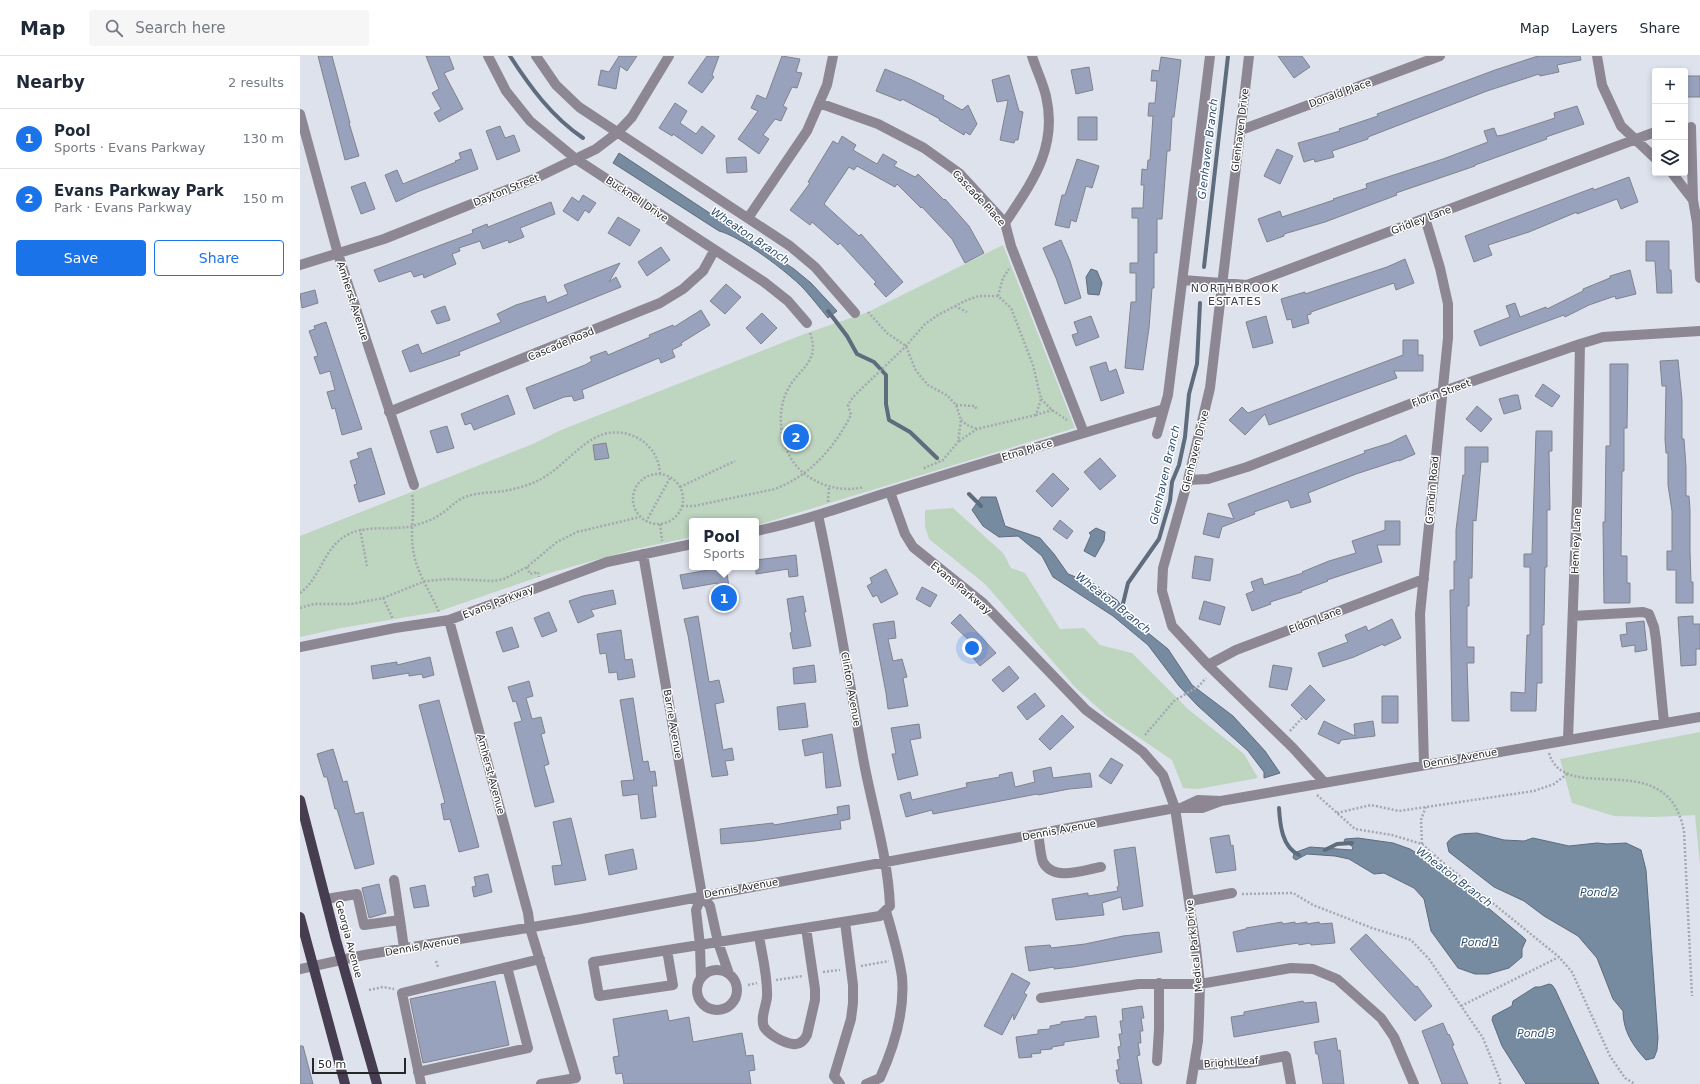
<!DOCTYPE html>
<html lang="en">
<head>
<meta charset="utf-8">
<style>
  body { margin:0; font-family:"DejaVu Sans",sans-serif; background:#f6f6f7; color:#1f2937 }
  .controls { position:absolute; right:12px; top:12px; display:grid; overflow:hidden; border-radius:4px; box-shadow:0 2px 6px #0003 }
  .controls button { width:36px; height:36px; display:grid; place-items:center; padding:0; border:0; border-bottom:1px solid #e0e1e3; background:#fff; color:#1f2937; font:20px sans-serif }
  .scale { position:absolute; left:12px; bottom:10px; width:94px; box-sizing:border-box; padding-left:4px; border:2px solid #25272b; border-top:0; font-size:11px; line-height:14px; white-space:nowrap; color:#25272b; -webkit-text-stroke:3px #fff; paint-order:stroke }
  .you { position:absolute; left:672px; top:592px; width:14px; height:14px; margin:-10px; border:3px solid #fff; border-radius:50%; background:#1a73e8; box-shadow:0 0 0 6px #1a73e833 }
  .badge { display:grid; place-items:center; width:26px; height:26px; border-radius:50%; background:#1a73e8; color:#fff; font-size:13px; font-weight:700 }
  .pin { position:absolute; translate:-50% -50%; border:2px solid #fff; box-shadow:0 1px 4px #0006 }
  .popup { position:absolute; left:389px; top:462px; width:70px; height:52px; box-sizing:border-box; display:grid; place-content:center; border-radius:4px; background:#fff; filter:drop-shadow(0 1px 3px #0005); font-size:13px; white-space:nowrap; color:#747a83 }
  .popup b { font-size:15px; color:#1f2937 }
  .popup::after { content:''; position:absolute; left:50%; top:100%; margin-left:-8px; border:8px solid transparent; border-top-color:#fff }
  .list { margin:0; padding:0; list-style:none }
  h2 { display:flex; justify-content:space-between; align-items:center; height:52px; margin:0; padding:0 16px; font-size:17px }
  h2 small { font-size:13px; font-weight:400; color:#747a83 }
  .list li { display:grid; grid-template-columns:26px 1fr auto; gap:12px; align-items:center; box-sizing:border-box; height:60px; padding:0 16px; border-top:1px solid #e0e1e3 }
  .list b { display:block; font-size:15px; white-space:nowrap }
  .list p { margin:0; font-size:13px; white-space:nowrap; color:#747a83 }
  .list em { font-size:13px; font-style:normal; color:#747a83 }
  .actions { display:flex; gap:8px; padding:12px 16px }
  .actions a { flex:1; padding:9px 0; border:1px solid #1a73e8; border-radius:4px; text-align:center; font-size:14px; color:#1a73e8 }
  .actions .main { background:#1a73e8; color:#fff }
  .icon { flex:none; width:22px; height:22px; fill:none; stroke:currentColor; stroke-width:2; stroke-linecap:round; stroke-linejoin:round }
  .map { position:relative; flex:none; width:1400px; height:1028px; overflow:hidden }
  header { display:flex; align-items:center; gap:24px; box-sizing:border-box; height:56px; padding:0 20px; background:#fff; border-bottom:1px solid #e0e1e3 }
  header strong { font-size:19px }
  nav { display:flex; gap:22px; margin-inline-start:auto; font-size:14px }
  .search { width:280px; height:36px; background:#f6f6f7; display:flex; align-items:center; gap:10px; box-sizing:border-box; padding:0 14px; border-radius:4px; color:#747a83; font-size:15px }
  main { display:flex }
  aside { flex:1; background:#fff }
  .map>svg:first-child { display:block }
  .green { fill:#bed5c0 }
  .water { fill:#768aa0; stroke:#5e6c7d }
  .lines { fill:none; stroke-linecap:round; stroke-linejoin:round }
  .stream { stroke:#5e6c7d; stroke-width:4 }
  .building { fill:#99a2bd; stroke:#80838d }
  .path { stroke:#a5a8b1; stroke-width:2.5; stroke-dasharray:2 2; stroke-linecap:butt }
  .minor { stroke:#8c8792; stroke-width:10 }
  .major { stroke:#473d51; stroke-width:10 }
  .labels { text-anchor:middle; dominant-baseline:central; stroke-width:3; stroke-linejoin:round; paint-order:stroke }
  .street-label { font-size:10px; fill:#25272b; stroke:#fff }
  .water-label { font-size:11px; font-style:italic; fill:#2f5073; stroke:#fff }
  .neighbourhood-label { font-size:11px; letter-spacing:1px; fill:#3e4149; stroke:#fff }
</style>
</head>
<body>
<header>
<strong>Map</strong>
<div class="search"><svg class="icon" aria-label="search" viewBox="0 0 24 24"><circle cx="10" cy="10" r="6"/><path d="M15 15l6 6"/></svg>Search here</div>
<nav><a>Map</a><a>Layers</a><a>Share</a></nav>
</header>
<main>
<aside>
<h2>Nearby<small>2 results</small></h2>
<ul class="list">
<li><span class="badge">1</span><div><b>Pool</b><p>Sports · Evans Parkway</p></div><em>130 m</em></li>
<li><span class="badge">2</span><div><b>Evans Parkway Park</b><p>Park · Evans Parkway</p></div><em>150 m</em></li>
</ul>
<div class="actions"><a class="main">Save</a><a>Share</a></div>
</aside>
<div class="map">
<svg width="1400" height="1028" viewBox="0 0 1400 1028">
  <rect width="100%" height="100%" fill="#dee2ed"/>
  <path class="green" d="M703,189L775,372L461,468L456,469V465H392V481L335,493L253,516L137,556L41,572L0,581V480L233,388L261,374L507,277L568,256Z
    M653,452L703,497L711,512L725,517L760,573L784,572L800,589L832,597L888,653L944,698L958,722L898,733L883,732L872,704L807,660L775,631L685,528L629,483L625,470V454Z
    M1400,676V809L1395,759L1355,761L1314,760L1272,747L1260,703Z"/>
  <path class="water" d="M319,97L494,213L511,227L537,255L528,262C520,252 512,242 504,233C488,216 440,180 419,175L313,107Z
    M791,213L797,215L802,227L799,239L788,238L786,221Z
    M681,441H696L705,470L740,482L754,498L768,518L794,528L817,544L832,564L868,593L892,629L933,660L944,672L965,695L980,717L964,722V716L948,695L898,650L879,630L848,589L813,560L753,521L742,500L718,480L699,481L683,470L672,454Z
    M796,472L805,476L804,485L795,501L784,495L791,479L789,477Z
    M434,534L435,548L414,550L413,536Z
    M1177,777L1204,784L1224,785L1233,782L1269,790L1297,787L1307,788L1326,787L1341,794L1346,814L1358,982L1357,994L1354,1002L1346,1004C1333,990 1323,975 1323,955L1313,943L1297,902L1278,880L1244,860L1224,845L1194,831L1149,796L1147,787C1155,776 1164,778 1177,777Z
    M1058,782L1093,787L1110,793L1138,810L1223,881L1226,884L1222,893V901L1209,912L1188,918H1175L1158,912L1131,875L1124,843L1114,832L1084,817L1074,818L1049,803L1035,800L1007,798L996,804L993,802L994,797L1010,791L1052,794L1053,791L1044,785L1045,783Z
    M1249,928L1252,929L1255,933L1299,1028H1226L1202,990L1192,964L1193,960L1212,950L1213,945L1235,931H1240Z"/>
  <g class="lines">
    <path class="stream" d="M210,0C230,31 252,61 283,82
      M904,211L928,0
      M528,255L547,280L557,298L574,306L586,319V348L589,364L610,376L637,402
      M669,438L681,450
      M821,556L828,527L859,483L870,445L872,426L879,409L885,381L889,338L897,308L900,247
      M979,752C980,769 982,791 999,799
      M1025,794L1037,788L1052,787"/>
  </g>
  <path class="building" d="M18,0H32L50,67H49L59,100L45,104Z
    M126,0H149L154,13L144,17L163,53L139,66L134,57L141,53L132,37L139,33Z
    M319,0H337L327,15L320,10L316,33L298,29L301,14L309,16Z
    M407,0H419L412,19L414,21L402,37L388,27Z
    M482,0L500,3L496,16L502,17L497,32L492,31L483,50L487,52L481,65L475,63L463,79L469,83L459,98L438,83L458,55L451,52L457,39L466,43Z
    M978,0H1002L1010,11L994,22Z
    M1238,0H1280L1281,4L1257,9L1259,16L1240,20L1239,18L1187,35L1068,81V83L1032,95L1034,101L1015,106L1014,103L1004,106L998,87L1040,75L1039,73L1078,60L1077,58L1195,14Z
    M861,1L881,4L874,61H872L870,95H867L862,163H857V197H854V232H852L849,272L843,314L825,312L831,246H836V217H830V207H838V162H832V152H843L844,129H841L842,113L847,114L848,104H850L853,60H848L849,47H855L857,25H851L852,14L859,15Z
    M789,11L793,34L776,38L771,14Z
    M585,13L612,24L644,40L643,43L662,54L668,49L677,68L670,79L665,76L664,79L639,64L640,63L602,43L601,45L576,35Z
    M709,19L719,55L723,56L718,84H715L714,87L700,84L708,44L697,46L692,24Z
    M1386,20H1400V41H1386Z
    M375,47L387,55L380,67L396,78L402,70L415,80L402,98L373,78L372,80L359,72Z
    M1277,50L1284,68L1246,81L1247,83L1175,109V110L1096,137L1097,139L1025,166L984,178V180L967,186L958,163L980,155L982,161L1034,144L1033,143L1067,132L1066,128L1143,103L1188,86L1184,75L1194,72L1197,80L1203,79L1255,62L1254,57Z
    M778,61H797V84H778Z
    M200,70L205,82L214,79L220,95L197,104L186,75Z
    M542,80L556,89L553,94L577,108L583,98L597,106L594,110L615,121L618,118L644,144L645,143L669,170L684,197L665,207L652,183L622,151L621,152L597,128L595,131L557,110L554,114L549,111L524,148L559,180L561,178L603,226L586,241L574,228L576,226L540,187L538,189L512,166L510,169L490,154L510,127L508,126L533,85L538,88Z
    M171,93L178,113L117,136L96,146L85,119L97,114L103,128L156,106L155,105L161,103L159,97Z
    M977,93L993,100L980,128L964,120Z
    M446,101L447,116L427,117L426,102Z
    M777,103L799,110L792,132L786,130L776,166L771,164L769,172L755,169L762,139H765Z
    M1329,121L1338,146L1321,153L1317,143L1277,158V156L1229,176L1188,189L1192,199L1174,206L1165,180L1293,132L1294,134Z
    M65,126L75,153L61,158L51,131Z
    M283,139L296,147L289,157L285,154L278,165L263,155L272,141L279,146Z
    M251,146L255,158L220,172L224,181L209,187L208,184L183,193L180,185L159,192L160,195L152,198L156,208L124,222L123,218L114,221L111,215L79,226L74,214L173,177L172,174L187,168L188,171Z
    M318,161L340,174L330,190L308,177Z
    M761,184L770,205L781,242L765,248L756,222L743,192Z
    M1346,185H1369V214H1371L1372,237H1357L1355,205H1346Z
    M361,191L370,204L347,220L338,206Z
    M1105,203L1114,227L1096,234L1094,227L1011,256V258L1007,259L1009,267L993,272L991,263L987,264L981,243L1005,236V238L1087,211Z
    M320,207L309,226L316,221L321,231L159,296L160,299L110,316L102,295L118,288L122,298L201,266L197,258L216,249L245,240L247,247L268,238L264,229Z
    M1330,214L1336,238L1316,243L1315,240L1289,249L1265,261L1264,259L1180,290L1174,275L1210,261L1206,250L1215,247L1220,261L1246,251L1247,253L1283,235V233L1310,222V220Z
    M426,228L441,241L425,258L410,245Z
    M15,234L18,247L2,252L0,238Z
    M145,250L150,264L137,268L131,255Z
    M401,254L410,269L381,287L382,289L372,294L375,301L361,307L359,302L282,334L284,342L274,345L272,340L264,341L234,353L226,332L285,309L292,305L290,301L306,295L308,299L350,281L349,279L373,269L374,271Z
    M462,257L477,272L461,288L446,272Z
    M791,260L799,281L776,290L772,279L778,277L774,266Z
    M966,260L973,287L953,292L946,266Z
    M26,266L62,373L42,379L35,352L32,353L27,336L35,334L30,315L20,318L14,301L18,300L9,275L15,273L14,270Z
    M1103,284H1118V299H1123V315H1094L1097,322L969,369L965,358L945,379L929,364L942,351L948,357L1103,299Z
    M1378,304L1382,344V383H1384L1386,411V440H1389L1390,454V495L1391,526H1393V547H1376V514H1367V495H1372V455L1368,429V397H1366L1365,383L1366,330H1362L1360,305Z
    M806,306L809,316L816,313L824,337L801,345L790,311Z
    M1310,308H1328L1327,372H1324V415H1322L1321,500H1327V527H1330V547H1304L1303,466H1305L1306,390H1310Z
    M1243,328L1260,340L1252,351L1235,340Z
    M208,339L215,358L174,374L171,367L165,369L161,358Z
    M1214,339H1218L1221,353L1204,358L1199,343Z
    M1177,350L1192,363L1181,376L1166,363Z
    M147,370L154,392L137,397L130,375Z
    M1236,375H1252V395H1249L1250,454H1247V511H1245L1244,569H1242V627H1237L1236,655H1211V636L1225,637L1227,579H1230V511H1224V498H1232Z
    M1106,379L1115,398L1099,405V404L1056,418L1008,437L1011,446L991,452L988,444L954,456L955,458L922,471L919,482L903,478L908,457L934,463L928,448L1065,397L1064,395L1090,387Z
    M306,387L309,402L295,404L293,389Z
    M1165,391H1188V406H1181L1176,465L1173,464L1172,522H1169V550H1167V591H1174V607H1167L1169,665H1152L1150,534H1154V505H1156V474L1163,419H1165Z
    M71,392L85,438L59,446L54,429L57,428L50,405L59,402L57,397Z
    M800,402L816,420L800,434L784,416Z
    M753,417L769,433L752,451L736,435Z
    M760,464L773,475L767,483L753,473Z
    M1085,465H1100V489H1077L1082,506L1027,524L1028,525L1001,535L1002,536L970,546L971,548L952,555L946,538L954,535L951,526L962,522L964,529L1003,517L1002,516L1029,505L1056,497L1052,485L1085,474Z
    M496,499L498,520L489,521L488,513L456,518V504Z
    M895,500L913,503L910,525L892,522Z
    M426,511L429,531L418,533L417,527L383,533L380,519Z
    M586,513L598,538L581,547L577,539L573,541L567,530L572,527L570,522Z
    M622,531L637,539L630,551L616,543Z
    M313,534L316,548L291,554L294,560L278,567L269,545L283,540Z
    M503,540L506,556H504L511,590L493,593L490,577L492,576L487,543Z
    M904,545L925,551L920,569L899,563Z
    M249,556L257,575L242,581L234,562Z
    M660,558L696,597L680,610L669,597L676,591L651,567Z
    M398,560L409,626L419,624L424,646L415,648L423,694L432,692L434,704L425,705L428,719L412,721L388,579L384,563Z
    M1393,560V568H1400V593H1396V609L1381,610L1378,561Z
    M1092,563L1101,582L1084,590L1083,588L1054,601L1023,611L1018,597L1048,586L1045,579L1066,570L1068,575Z
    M594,565L596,582L588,583L593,605L602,603L607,621L603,622L608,650L588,653L586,637L573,568Z
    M1344,565L1347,594L1335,596V589L1322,591L1320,579L1327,578L1326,567Z
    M212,571L219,591L203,596L196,576Z
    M321,574L325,604L332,603L335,621L318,624L317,616L309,617L306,597L300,598L297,578Z
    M130,601L134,619L123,622L122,618L109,620V617L73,623L71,610L97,606V609Z
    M514,609L516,626L494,628L493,612Z
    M973,609L992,612L987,634L969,631Z
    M709,610L719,622L703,636L692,624Z
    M229,625L233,640L226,642L232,663L241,661L245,677L241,678L249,708L244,710L254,746L235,751L214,667L222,665L216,645L213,646L208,631Z
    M1010,629L1025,644L1006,664L991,649Z
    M735,637L745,650L727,664L717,651Z
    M1082,640H1098V667H1082Z
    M333,642L343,706L348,705L350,716L355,715L357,730H352L356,761L341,763L338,738L323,740L321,725L334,724L320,644Z
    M139,644L179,791L159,796L150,763L144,764L141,748L145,747L119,649Z
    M505,647L508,671L479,674L477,651Z
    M762,659L774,671L750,694L739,683Z
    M1024,665L1055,680L1054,668L1073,665L1075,680L1041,684L1039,688L1018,678Z
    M619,668L621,682L610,684L618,719L598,724L592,698H596L591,672Z
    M532,678L541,730L526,732L523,696L505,700L502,684Z
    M33,693L43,726L47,725L55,758L63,756L74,808L55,813L37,753H35L27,721H24L17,698Z
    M811,702L823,709L811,728L799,720Z
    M751,711L753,722L790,717L792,731L769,733L738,739L737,738L633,758L632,754L606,761L600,739L610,736L612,744L667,731L666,727L700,721L699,719L712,716L715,731L735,726L733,715Z
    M549,749L550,763L540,765L541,773L455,785L421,788L420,773L473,767L474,769L538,758L537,751Z
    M271,762L286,824L255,829L252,810L262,809L253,766Z
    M929,779L931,790L933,789L936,814L916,817L910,782Z
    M835,791L843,850L823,854L821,841L802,847L804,859L756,864L752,843L788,837V840L818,835L817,831L819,830L814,794Z
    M333,793L337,813L309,819L305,799Z
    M188,818L192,836L174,841L172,831L176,830L174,821Z
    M79,828L86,857L69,862L62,832Z
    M125,829L129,850L114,852L110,832Z
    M982,866L983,868L995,866V868L1007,866V868L1019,866L1020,868L1032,867L1035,887L1011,889L1010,887L999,889L998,887L937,896L933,876L946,873V872Z
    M859,876L862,896L773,911L754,913V911L729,915L725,891L750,889L751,892L785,888L823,880Z
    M1066,878L1116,931L1117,930L1132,950L1115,965L1050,893Z
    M712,917L730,927L724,937L727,939L714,964L713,958L702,979L684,970Z
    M195,925L209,989L123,1007L110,943Z
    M1003,945L1004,947L1016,946L1019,966L934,981L931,961L944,959V956Z
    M842,950L844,962H841L843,975H840L841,987H838L840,999L837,1000L842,1028H820V1026H818L816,1014H819L817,1004L820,1003L818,991L821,990L819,978H822L820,965H823L822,953Z
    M367,954L369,965L389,961L393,986L442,977L446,1000L453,999L455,1014L449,1015L451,1028H324L322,1017L316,1018L313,1001L319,1000L313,963Z
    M796,960L799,981L764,986V989L752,991V993L740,994L741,997L731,998L732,1001L719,1002L716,981L738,978V974L750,973V970L761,968V966L785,963V961Z
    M1143,967L1148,979L1149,978L1154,989L1152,990L1168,1028H1142L1122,975Z
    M1036,982L1038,995L1040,994L1044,1028H1023L1018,998H1016L1014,986Z
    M0,990H3L13,1028H0Z"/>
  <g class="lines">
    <path class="path" d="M698,240L703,222L709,213
      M655,250L667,256
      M568,256L587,277L606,290L615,313L621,321L628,329L648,340L656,349L661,364L658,386L643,404L622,413
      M510,277C521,307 498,312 487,335C474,361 482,402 506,419C523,431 543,436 564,431
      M741,343L752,354L767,364
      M656,349L675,350L677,354
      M661,364L667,369L677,373
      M659,385L677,373L736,359
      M333 443a25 25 0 1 1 50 0a25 25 0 1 1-50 0Z
      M380,431L435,405
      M112,439C115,457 110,475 113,493C116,516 130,535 139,556
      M528,446L529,430
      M382,450H394L475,433C511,419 534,392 551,359L548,349L553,341L606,290L625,268L638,259L667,244L679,240H698L711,252L733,309L741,343L736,359L752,354
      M346,466L370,422
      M360,468L362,485
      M60,473L67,510
      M227,511L230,518L238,516L239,521
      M0,537C21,522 23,492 47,479C68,468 91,475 113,470C122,467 133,464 141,458C148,454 154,446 163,442C176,436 191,437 204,435C215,433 227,430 237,425C262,414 284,380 309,377C335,373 360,392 360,419
      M83,542L93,563
      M0,552L14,548H51L83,542L125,525L150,523L194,525L204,523L227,511L257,486L277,476L340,461
      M990,675L1003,661
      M845,679L874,645L899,630L906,622
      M1249,697C1265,752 1367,687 1384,775L1392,940
      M1017,739L1055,773L1092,779L1122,788L1141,805L1259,901L1272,916L1310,1000L1325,1022L1335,1028
      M1037,757L1071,749L1099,755L1234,735L1254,728L1267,718
      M1122,788L1121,764L1126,750
      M942,838L993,837L1013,849L1072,872L1111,884L1129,903L1183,982L1200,1024V1028
      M136,905L138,911
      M561,910L589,905
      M523,916L540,914
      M476,924L503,920
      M448,929L457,927
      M69,934L83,931L94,933
      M1161,950L1259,901"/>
    <path class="minor" d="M188,0L206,35L230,65L276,103L464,226L488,245L507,267
      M236,0L256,29L279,51L490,190L515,211L555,257
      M949,0L910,332L888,424L863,512L862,535L872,570L908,609L993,692L1024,726
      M1297,0L1302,29L1321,70L1355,102
      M519,47L578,68L624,92L659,117L705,167L711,190L784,377
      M0,58L38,198L114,429
      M1391,71L1393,144L1397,167L1400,222
      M941,74L1140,0
      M1372,117L1393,144
      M448,162L507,75L527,29L533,0
      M705,167C732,126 758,92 746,40C743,27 736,13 732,0
      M0,209L84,183L234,123L296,93L317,77L332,61L369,0
      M883,224L947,229L1355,76
      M89,356L360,247L383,233L403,215L414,195
      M857,378L868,339L910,0
      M888,424L908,423L947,411L1141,336L1280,288L1303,281L1400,275
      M590,436L605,478L613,491L683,547L786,654L843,696L863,719L875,752L896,892L900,928L899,962L898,985L891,1028
      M456,475C506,465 553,447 602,432C689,405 776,379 864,353
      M343,498L402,839L410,850L418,886L429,918
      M1273,560L1343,556L1349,558L1354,571L1356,584L1364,667
      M149,564L228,857L230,872L276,1022L241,1028
      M0,591L95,572L149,564L307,506L392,488
      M908,609L936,594L1124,523
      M1268,683L1277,443L1280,288
      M1124,709L1120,558L1148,282V248L1140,212L1125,162
      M883,751L898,744L921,745L1400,661
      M738,778C740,787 740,798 743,806C754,826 783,814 801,811
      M26,843L57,838L64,869L100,864L94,824
      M890,845L932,837
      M100,864L104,892
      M459,880C462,899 468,921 467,941C466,951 460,962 464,971C469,979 484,987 493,988C500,989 504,985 507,979L515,944V933L506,872
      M367,894L373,929L299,940L293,906C389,890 485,876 580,860L590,850C588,802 573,754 564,707C549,624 536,542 518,459
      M0,913L64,899L281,863L875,752H902L921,745
      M397 934a20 20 0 1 1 40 0a20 20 0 1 1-40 0Z
      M401,922L400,889L396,854L402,839
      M741,942L839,928H900L991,912L1013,913L1037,923L1081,962L1094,981L1114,1028
      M857,1005L859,973V927
      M895,1009L948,1007L986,1000L991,1028
      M118,1016L228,992L207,911
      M121,1028L102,937L240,903
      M540,1028L534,1020L551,963L553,947V929L545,866
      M566,1028L580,1022C594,991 605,955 602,921C599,899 592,876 586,855"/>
    <path class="major" d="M0,744L36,884L77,1028
      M0,861L45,1028"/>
  </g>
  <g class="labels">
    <g class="street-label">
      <text transform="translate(1040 37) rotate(-20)">Donald Place</text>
      <text transform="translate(940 74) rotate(-83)">Glenhaven Drive</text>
      <text transform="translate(206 134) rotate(-22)">Dayton Street</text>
      <text transform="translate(679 142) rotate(47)">Cascade Place</text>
      <text transform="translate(337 143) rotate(34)">Bucknell Drive</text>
      <text transform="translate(1121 164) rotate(-21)">Gridley Lane</text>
      <text transform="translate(53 245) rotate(72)">Amherst Avenue</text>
      <text transform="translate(261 288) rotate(-23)">Cascade Road</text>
      <text transform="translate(1141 337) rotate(-20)">Florin Street</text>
      <text transform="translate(727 394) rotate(-17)">Etna Place</text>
      <text transform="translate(895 395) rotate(-76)">Glenhaven Drive</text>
      <text transform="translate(1132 434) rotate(-85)">Grandin Road</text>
      <text transform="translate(1276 485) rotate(-88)">Hemley Lane</text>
      <text transform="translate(661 532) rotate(40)">Evans Parkway</text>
      <text transform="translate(198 546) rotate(-21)">Evans Parkway</text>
      <text transform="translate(1015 564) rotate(-21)">Eldon Lane</text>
      <text transform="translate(551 633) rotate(80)">Clinton Avenue</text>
      <text transform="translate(373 668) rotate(80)">Barrie Avenue</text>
      <text transform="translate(1160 702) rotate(-10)">Dennis Avenue</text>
      <text transform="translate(191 718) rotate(75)">Amherst Avenue</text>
      <text transform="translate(759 774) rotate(-11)">Dennis Avenue</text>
      <text transform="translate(441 832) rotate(-10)">Dennis Avenue</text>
      <text transform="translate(49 883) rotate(75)">Georgia Avenue</text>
      <text transform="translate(122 890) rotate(-10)">Dennis Avenue</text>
      <text transform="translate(894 890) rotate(-96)">Medical Park Drive</text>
      <text transform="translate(931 1006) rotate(-4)">Bright Leaf</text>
    </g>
    <g class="water-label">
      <text transform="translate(908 93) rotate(-83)">Glenhaven Branch</text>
      <text transform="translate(450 180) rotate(34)">Wheaton Branch</text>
      <text transform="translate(865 419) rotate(-77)">Glenhaven Branch</text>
      <text transform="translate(813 547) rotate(38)">Wheaton Branch</text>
      <text transform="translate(1154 821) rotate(37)">Wheaton Branch</text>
      <text x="1299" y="836">Pond 2</text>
      <text x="1180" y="886">Pond 1</text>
      <text x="1236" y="977">Pond 3</text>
    </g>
    <g class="neighbourhood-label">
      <text x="935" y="232">NORTHBROOK<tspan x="935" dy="13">ESTATES</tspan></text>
    </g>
  </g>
</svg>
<div class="controls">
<button>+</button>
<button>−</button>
<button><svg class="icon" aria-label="layers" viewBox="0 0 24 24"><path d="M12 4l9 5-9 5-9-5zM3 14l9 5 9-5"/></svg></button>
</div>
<div class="scale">50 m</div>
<div class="you"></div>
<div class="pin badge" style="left:424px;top:542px">1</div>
<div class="popup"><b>Pool</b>Sports</div>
<div class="pin badge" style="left:496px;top:381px">2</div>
</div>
</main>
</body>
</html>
